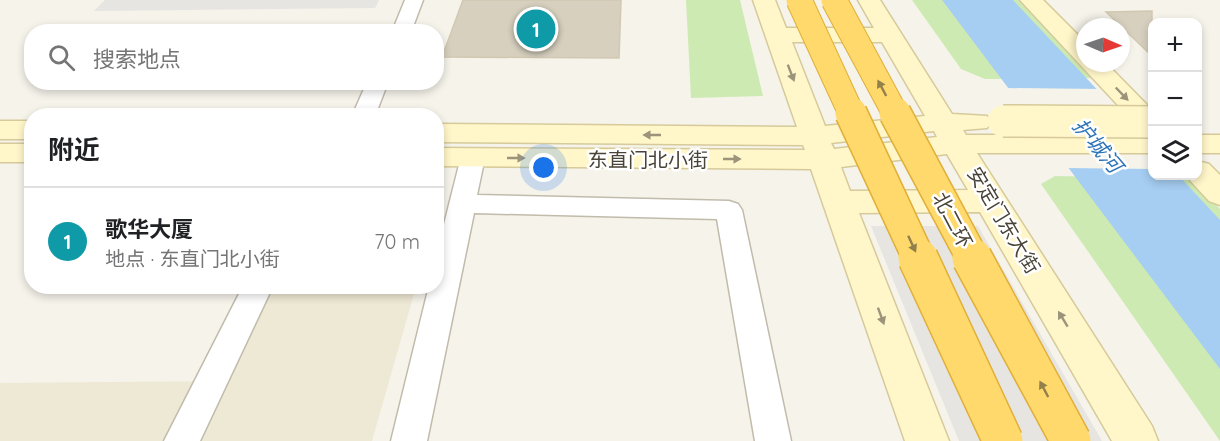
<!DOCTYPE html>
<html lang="zh">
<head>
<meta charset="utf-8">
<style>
  body { margin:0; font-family:Quicksand,"Noto Sans SC",sans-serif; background:#f2f2f2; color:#202124 }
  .controls { position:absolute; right:18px; top:18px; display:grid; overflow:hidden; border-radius:12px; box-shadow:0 3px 9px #0003 }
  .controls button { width:54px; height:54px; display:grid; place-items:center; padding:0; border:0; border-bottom:2px solid #e0e0e0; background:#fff; color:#202124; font:30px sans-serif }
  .compass { position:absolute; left:1076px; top:18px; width:54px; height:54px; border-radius:50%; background:#fff; box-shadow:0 3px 9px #0003; rotate:92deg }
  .you { position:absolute; left:544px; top:168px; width:21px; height:21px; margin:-15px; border:4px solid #fff; border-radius:50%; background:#1a73e8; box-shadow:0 0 0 9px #1a73e833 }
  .badge { display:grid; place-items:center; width:39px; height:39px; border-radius:50%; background:#0f766e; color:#fff; font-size:20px; font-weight:700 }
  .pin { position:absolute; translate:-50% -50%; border:3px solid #fff; box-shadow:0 2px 6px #0006 }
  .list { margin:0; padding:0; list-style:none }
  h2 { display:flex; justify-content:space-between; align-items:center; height:78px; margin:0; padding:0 24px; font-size:26px }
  h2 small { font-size:20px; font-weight:400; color:#757577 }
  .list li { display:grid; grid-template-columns:39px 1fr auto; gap:18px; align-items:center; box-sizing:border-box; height:108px; padding:0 24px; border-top:2px solid #e0e0e0 }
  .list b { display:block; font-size:22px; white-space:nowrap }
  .list p { margin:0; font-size:20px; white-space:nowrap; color:#757577 }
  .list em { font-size:20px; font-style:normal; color:#757577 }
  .icon { flex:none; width:33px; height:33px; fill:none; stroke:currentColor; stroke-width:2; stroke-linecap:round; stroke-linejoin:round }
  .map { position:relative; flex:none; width:1220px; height:441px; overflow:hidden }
  .search { position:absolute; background:#fff; box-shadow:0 3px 9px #0003; left:24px; top:24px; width:420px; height:66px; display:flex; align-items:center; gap:15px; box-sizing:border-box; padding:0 21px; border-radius:24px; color:#757577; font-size:22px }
  .panel { position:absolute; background:#fff; box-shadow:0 3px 9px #0003; left:24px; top:108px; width:420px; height:186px; border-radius:24px }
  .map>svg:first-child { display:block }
  .education { fill:#eee9d4 }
  .green { fill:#cdeab3 }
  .parking { fill:#e7e5e2 }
  .water { fill:#a6cef2 }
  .pier { fill:#f5f3ea }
  .building { fill:#d7d0bf; stroke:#d2c8b2; stroke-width:1.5 }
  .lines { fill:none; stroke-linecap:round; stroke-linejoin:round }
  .street-casing { stroke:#c1bbac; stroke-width:3 }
  .secondary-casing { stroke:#d6ca9a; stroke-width:3 }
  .street { fill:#fff; fill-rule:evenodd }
  .secondary { fill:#fff6ca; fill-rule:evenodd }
  .secondary-bridge-casing { stroke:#d6ca9a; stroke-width:34; stroke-linecap:butt }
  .highway-bridge-far2-casing { stroke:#e0af39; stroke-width:27; stroke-linecap:butt }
  .highway-bridge-far1-casing { stroke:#e0af39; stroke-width:34; stroke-linecap:butt }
  .highway-bridge-casing { stroke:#e0af39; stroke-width:42; stroke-linecap:butt }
  .secondary-bridge { stroke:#fff6ca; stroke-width:31 }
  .highway-bridge-far2 { stroke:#ffd96b; stroke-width:25 }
  .highway-bridge-far1 { stroke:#ffd96b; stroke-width:31 }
  .highway-bridge { stroke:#ffd96b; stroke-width:39 }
  .oneway { fill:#9b947a }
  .oneway2 { fill:#92804c }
  .labels { text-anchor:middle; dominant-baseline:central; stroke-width:5; stroke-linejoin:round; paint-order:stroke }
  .street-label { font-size:20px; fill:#4a4438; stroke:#fff }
  .water-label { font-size:21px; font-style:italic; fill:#2e74b9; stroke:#fff }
</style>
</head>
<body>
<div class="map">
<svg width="1220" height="441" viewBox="0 0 1220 441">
  <rect width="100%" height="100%" fill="#f5f3ea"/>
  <path class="education" d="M272,287H416L372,441H0V383L225,381Z"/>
  <path class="green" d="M686,0H740L763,96L691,98Z
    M912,0H1023L1096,78L985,79L961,69Z
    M1055,176L1192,179L1220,209V441L1041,184Z"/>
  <path class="parking" d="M105,0H379L375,8L94,11Z
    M871,226H978L1102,441H959Z"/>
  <path class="water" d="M942,0H1013L1152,148V176H1179L1220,220V369Z"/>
  <path class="pier" d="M1005,88L1101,89L1152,143V169L1065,168Z"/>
  <path class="building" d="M463,0H621L619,58L442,57Z
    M1152,11V56L1106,12Z"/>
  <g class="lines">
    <defs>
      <path id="street" d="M405,0H423L411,32H392Z
        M367,82H388L375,116H352Z
        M473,149L482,152L485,157L477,195L729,201L738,204L742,210L791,441H755L717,219L474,213L427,441H391L429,286H436V256L461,157L464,152Z
        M243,286H273L200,441H164Z"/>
      <path id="secondary" d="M753,0H775L786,28H874L858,0H880L952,114L987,116L991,122L987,128L963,130L966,135H1152V153H977L1152,426L1158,441H1112L980,212L859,213L949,441H905L811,169L436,166V148L805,150L803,145L436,142V124L797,127ZM792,42H882L925,116L825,126ZM934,131L937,137L834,149L831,143ZM947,154L968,190L850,191L841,167Z
        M1020,0H1043L1085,42V63H1106L1152,110V133L1142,131Z
        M0,121H32V139H0Z
        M1198,135H1220V153H1198Z
        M0,144H32V162H0Z
        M1198,161L1209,164L1220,175V205L1209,201L1186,176H1198Z"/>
    </defs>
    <use href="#street" class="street-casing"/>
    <use href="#secondary" class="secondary-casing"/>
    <use href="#street" class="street"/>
    <use href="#secondary" class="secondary"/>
    <defs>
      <path id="secondary-bridge" d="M1003,121L1152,122"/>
      <path id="highway-bridge-far2" d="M799,0L852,115
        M834,0L896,115"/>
      <path id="highway-bridge-far1" d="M851,113L919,259
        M895,113L973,259"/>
      <path id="highway-bridge" d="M918,258L1003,441
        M972,258L1071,441"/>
    </defs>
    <use href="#secondary-bridge" class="secondary-bridge-casing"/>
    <use href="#highway-bridge-far2" class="highway-bridge-far2-casing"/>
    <use href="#highway-bridge-far1" class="highway-bridge-far1-casing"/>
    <use href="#highway-bridge" class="highway-bridge-casing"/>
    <use href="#secondary-bridge" class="secondary-bridge"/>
    <use href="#highway-bridge-far2" class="highway-bridge-far2"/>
    <use href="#highway-bridge-far1" class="highway-bridge-far1"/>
    <use href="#highway-bridge" class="highway-bridge"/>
  </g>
  <defs><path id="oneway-solid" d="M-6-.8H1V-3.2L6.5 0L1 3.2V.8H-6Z" transform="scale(1.5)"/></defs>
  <g class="oneway">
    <use href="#oneway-solid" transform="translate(791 73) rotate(69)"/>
    <use href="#oneway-solid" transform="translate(1122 94) rotate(46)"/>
    <use href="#oneway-solid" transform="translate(652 135) rotate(-180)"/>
    <use href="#oneway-solid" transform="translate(516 158)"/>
    <use href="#oneway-solid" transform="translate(732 159)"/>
    <use href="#oneway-solid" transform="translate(881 316) rotate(70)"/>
    <use href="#oneway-solid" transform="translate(1063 319) rotate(-121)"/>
  </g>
  <g class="oneway2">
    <use href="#oneway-solid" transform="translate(882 88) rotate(-118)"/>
    <use href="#oneway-solid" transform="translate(912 244) rotate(65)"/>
    <use href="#oneway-solid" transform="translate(1044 389) rotate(-118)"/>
  </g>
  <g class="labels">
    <g class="street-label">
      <text x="648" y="159">东直门北小街</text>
      <text transform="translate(953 220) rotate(62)">北二环</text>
      <text transform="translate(1004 220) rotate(59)">安定门东大街</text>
    </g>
    <g class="water-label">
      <text transform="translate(1098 145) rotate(50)">护城河</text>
    </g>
  </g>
</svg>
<div class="controls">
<button>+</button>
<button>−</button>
<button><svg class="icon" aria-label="layers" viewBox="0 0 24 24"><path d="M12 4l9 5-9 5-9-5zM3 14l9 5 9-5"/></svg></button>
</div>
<svg class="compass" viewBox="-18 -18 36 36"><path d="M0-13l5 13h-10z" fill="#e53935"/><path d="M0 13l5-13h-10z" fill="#757577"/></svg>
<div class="you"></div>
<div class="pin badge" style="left:536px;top:29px;background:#0f9aa8">1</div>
<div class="search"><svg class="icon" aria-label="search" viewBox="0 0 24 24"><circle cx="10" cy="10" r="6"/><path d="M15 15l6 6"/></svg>搜索地点</div>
<section class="panel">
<h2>附近<small></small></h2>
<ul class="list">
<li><span class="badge" style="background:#0f9aa8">1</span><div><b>歌华大厦</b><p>地点 · 东直门北小街</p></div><em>70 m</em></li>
</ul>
</section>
</div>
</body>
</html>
